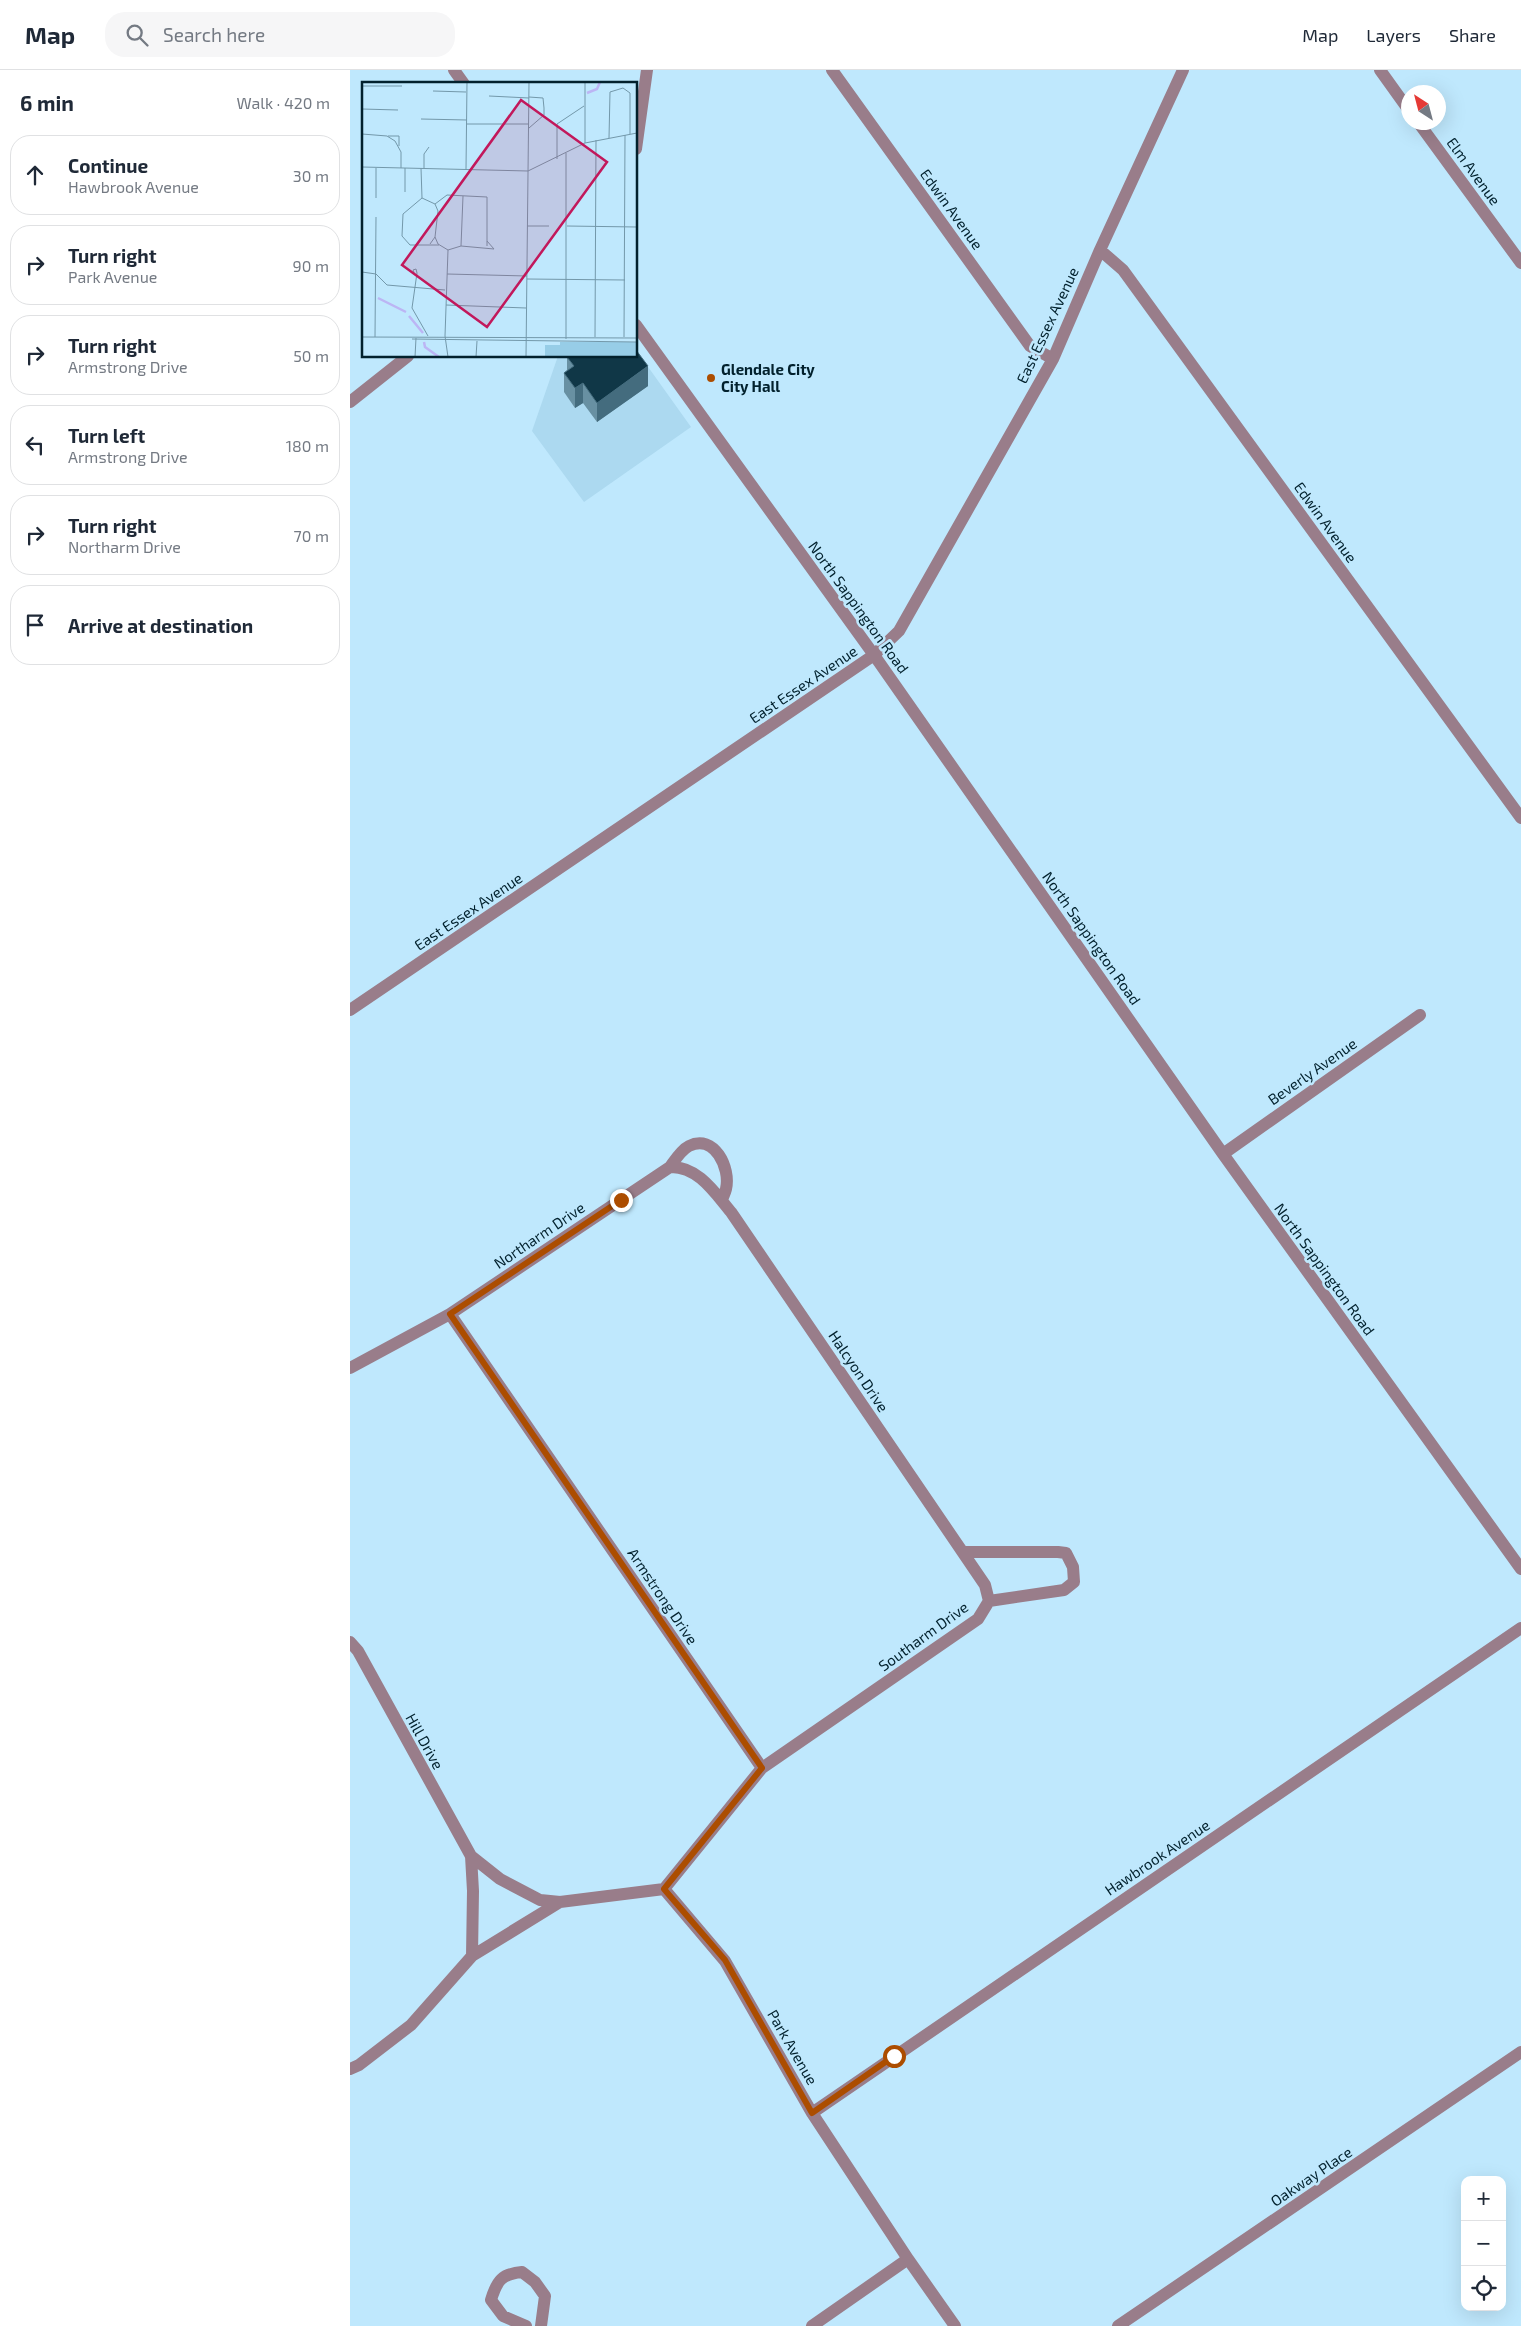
<!DOCTYPE html>
<html lang="en">
<head>
<meta charset="utf-8">
<style>
  body { margin:0; font-family:"Exo 2",sans-serif; background:#f6f6f7; color:#1f2937 }
  .controls { position:absolute; right:15px; bottom:15px; display:grid; overflow:hidden; border-radius:10px; box-shadow:0 5px 20px #0002 }
  .controls button { width:45px; height:45px; display:grid; place-items:center; padding:0; border:0; border-bottom:1px solid #e0e1e3; background:#fff; color:#1f2937; font:25px sans-serif }
  .compass { position:absolute; left:1051px; top:15px; width:45px; height:45px; border-radius:50%; background:#fff; box-shadow:0 5px 20px #0002; rotate:324deg }
  .stop { position:absolute; width:15px; height:15px; margin:-11px; border:4px solid #ac4d00; border-radius:50%; background:#fff }
  .stop.end { background:#ac4d00; border-color:#fff; box-shadow:0 1px 5px #0008 }
  .list { margin:0; padding:0; list-style:none }
  h2 { display:flex; justify-content:space-between; align-items:center; height:65px; margin:0; padding:0 20px; font-size:21px }
  h2 small { font-size:16px; font-weight:400; color:#747a83 }
  .list li { display:grid; grid-template-columns:32px 1fr auto; gap:15px; align-items:center; box-sizing:border-box; height:80px; margin:0 10px 10px; padding:0 10px; border:1px solid #e0e1e3; border-radius:20px }
  .list b { display:block; font-size:19px; white-space:nowrap }
  .list p { margin:0; font-size:16px; white-space:nowrap; color:#747a83 }
  .list em { font-size:16px; font-style:normal; color:#747a83 }
  .icon { flex:none; width:28px; height:28px; fill:none; stroke:currentColor; stroke-width:2; stroke-linecap:round; stroke-linejoin:round }
  .map { position:relative; flex:none; width:1171px; height:2256px; overflow:hidden }
  header { display:flex; align-items:center; gap:30px; box-sizing:border-box; height:70px; padding:0 25px; background:#fff; border-bottom:1px solid #e0e1e3 }
  header strong { font-size:24px }
  nav { display:flex; gap:28px; margin-inline-start:auto; font-size:18px }
  .search { width:350px; height:45px; background:#f6f6f7; display:flex; align-items:center; gap:12px; box-sizing:border-box; padding:0 18px; border-radius:20px; color:#747a83; font-size:19px }
  main { display:flex }
  aside { flex:1; background:#fff }
  .map>svg:first-child { display:block }
  .built { fill:#acd9f0 }
  .lines { fill:none; stroke-linecap:round; stroke-linejoin:round }
  .minor { stroke:#997d8a; stroke-width:12 }
  .wall { fill:#6890a2 }
  .shaded-wall { fill:#446c7e }
  .building { fill:#103747; stroke:#446c7e }
  .route { stroke:#ac4d00; stroke-width:6 }
  .poi-dot { fill:#ac4d00; stroke:#bfe8fd; stroke-width:2 }
  .labels { text-anchor:middle; dominant-baseline:central; stroke-width:5; stroke-linejoin:round; paint-order:stroke }
  .street-label { font-size:15px; fill:#02212d; stroke:#bfe8fd }
  .poi-label { font-size:15px; font-weight:bold; fill:#02212d; stroke:#bfe8fd; text-anchor:start }
  .inset-river { fill:none; stroke:#bcb5f4; stroke-width:2.5 }
  .inset-road { fill:none; stroke:#7398aa; stroke-width:1 }
  .view { fill:#c2185b; fill-opacity:0.15; stroke:#c2185b; stroke-width:2.5 }
  .inset-edge { fill:none; stroke:#02212d; stroke-width:2.5 }
</style>
</head>
<body>
<header>
<strong>Map</strong>
<div class="search"><svg class="icon" aria-label="search" viewBox="0 0 24 24"><circle cx="10" cy="10" r="6"/><path d="M15 15l6 6"/></svg>Search here</div>
<nav><a>Map</a><a>Layers</a><a>Share</a></nav>
</header>
<main>
<aside>
<h2>6 min<small>Walk · 420 m</small></h2>
<ul class="list">
<li><svg class="icon" aria-label="ahead" viewBox="0 0 24 24"><path d="M12 20V5M6 11l6-6 6 6"/></svg><div><b>Continue</b><p>Hawbrook Avenue</p></div><em>30 m</em></li>
<li><svg class="icon" aria-label="right" viewBox="0 0 24 24"><path d="M7 20v-9h11M14 6l5 5-5 5"/></svg><div><b>Turn right</b><p>Park Avenue</p></div><em>90 m</em></li>
<li><svg class="icon" aria-label="right" viewBox="0 0 24 24"><path d="M7 20v-9h11M14 6l5 5-5 5"/></svg><div><b>Turn right</b><p>Armstrong Drive</p></div><em>50 m</em></li>
<li><svg class="icon" aria-label="left" viewBox="0 0 24 24"><path d="M17 20v-9H6M10 6l-5 5 5 5"/></svg><div><b>Turn left</b><p>Armstrong Drive</p></div><em>180 m</em></li>
<li><svg class="icon" aria-label="right" viewBox="0 0 24 24"><path d="M7 20v-9h11M14 6l5 5-5 5"/></svg><div><b>Turn right</b><p>Northarm Drive</p></div><em>70 m</em></li>
<li><svg class="icon" aria-label="arrive" viewBox="0 0 24 24"><path d="M6 21V4h12l-3 4 3 4H6"/></svg><div><b>Arrive at destination</b></div></li>
</ul>
</aside>
<div class="map">
<svg width="1171" height="2256" viewBox="0 0 1171 2256">
  <rect width="100%" height="100%" fill="#bfe8fd"/>
  <path class="built" d="M286,280L341,357L234,432L182,361L208,286H286Z"/>
  <g class="lines">
    <path class="minor" d="M104,0L114,14
      M482,0L680,276L703,289
      M1030,0L1058,39
      M1068,52L1171,193
      M286,79L297,0
      M750,180L773,200L1171,748
      M286,255L524,585L873,1084L1171,1499
      M0,332L58,286
      M0,940L524,585L549,561L703,289L750,180L833,0
      M873,1084L1070,945
      M320,1097C325,1090 331,1080 339,1076C364,1063 381,1098 376,1119C375,1123 373,1127 372,1130
      M100,1244L412,1698
      M0,1298L100,1244L320,1097C348,1096 365,1123 381,1142L635,1515L639,1531
      M613,1482H708L716,1483L723,1497L724,1512L714,1520L639,1531
      M0,1572L8,1581L121,1786L123,1821L122,1886
      M121,1786L150,1809L190,1830L210,1832L314,1819
      M314,1819L375,1891L462,2043L558,2189L605,2256
      M314,1819L412,1698L628,1549L639,1531
      M0,1999L9,1995L61,1955L122,1886L210,1832
      M462,2043L1171,1558
      M176,2256L153,2246L141,2230C147,2210 152,2204 172,2202L185,2212L195,2226L191,2256
      M462,2256L558,2189
      M768,2256L1171,1982"/>
  </g>
  <path class="wall" d="M217,287L298,316L247,352L233,333L225,338L214,322V303L217,300Z"/>
  <path class="shaded-wall" d="M298,296V316L247,352V333Z
    M233,313V333L225,338V318Z"/>
  <path class="building" d="M286,280L298,296L247,333L233,313L225,318L214,303L224,296L217,287L218,286H286Z"/>
  <g class="lines">
    <path class="route" d="M271,1130L100,1244L412,1698L314,1819L375,1890L462,2043L544,1986"/>
  </g>
  <circle class="poi-dot" cx="361" cy="308" r="5"/>
  <g class="labels">
    <g class="street-label">
      <text transform="translate(1124 101) rotate(54)">Elm Avenue</text>
      <text transform="translate(602 139) rotate(54)">Edwin Avenue</text>
      <text transform="translate(697 255) rotate(-65)">East Essex Avenue</text>
      <text transform="translate(976 452) rotate(54)">Edwin Avenue</text>
      <text transform="translate(509 537) rotate(54)">North Sappington Road</text>
      <text transform="translate(453 614) rotate(-34)">East Essex Avenue</text>
      <text transform="translate(118 841) rotate(-34)">East Essex Avenue</text>
      <text transform="translate(742 868) rotate(55)">North Sappington Road</text>
      <text transform="translate(962 1001) rotate(-35)">Beverly Avenue</text>
      <text transform="translate(189 1165) rotate(-34)">Northarm Drive</text>
      <text transform="translate(975 1199) rotate(54)">North Sappington Road</text>
      <text transform="translate(509 1301) rotate(56)">Halcyon Drive</text>
      <text transform="translate(313 1526) rotate(56)">Armstrong Drive</text>
      <text transform="translate(573 1566) rotate(-36)">Southarm Drive</text>
      <text transform="translate(75 1671) rotate(61)">Hill Drive</text>
      <text transform="translate(807 1787) rotate(-34)">Hawbrook Avenue</text>
      <text transform="translate(443 1977) rotate(60)">Park Avenue</text>
      <text transform="translate(961 2106) rotate(-34)">Oakway Place</text>
    </g>
    <g class="poi-label">
      <text x="371" y="299">Glendale City<tspan x="371" dy="17">City Hall</tspan></text>
    </g>
  </g>
  <g transform="translate(12 12)">
    <rect width="275" height="275" fill="#bfe8fd"/>
    <path d="M198,260H275V275L183,274V263H198Z" fill="#97cde7"/>
    <path class="inset-river" d="M225,11L235,7L238,0M16,216L44,230M47,234L61,251M62,260L63,265L77,275"/>
    <path class="inset-road" d="M0,4H40M71,9L104,10M127,14L167,16M0,27L36,28M59,37L105,38M104,42H167M167,46L182,33V26L181,16L167,15M0,52L25,54L33,59L39,70V86M26,54H37V64M247,56L248,10L261,6L268,11V52M223,61V0M195,77V42L222,24M0,85L166,89L223,61L275,51M14,86V116M43,86V110M59,86L60,116L73,122L76,129L73,155L68,162M62,86V72L67,65M104,87L105,0M60,116L41,132L40,154L48,163H77M73,122L85,113L125,115V164M165,144H187M205,144L275,145M73,155L76,162L86,168M99,164L101,114M86,168L99,164L132,167L125,159M0,190L14,192L25,203L83,208M85,192L165,194M53,193L51,188L54,187L55,191L50,226L66,254M165,197L263,198M84,223L164,226M0,255L275,256M13,255L14,135M233,255L234,58M262,255L263,53M50,257L275,260M204,257V71M53,275L54,256M86,275L83,254L86,168M114,275L115,259M164,275L167,0"/>
    <path class="view" d="M159,18L245,80L125,245L40,183Z"/>
    <rect width="275" height="275" class="inset-edge"/>
  </g>
</svg>
<div class="controls">
<button>+</button>
<button>−</button>
<button><svg class="icon" aria-label="locate" viewBox="0 0 24 24"><circle cx="12" cy="12" r="6"/><path d="M12 2v4M12 18v4M2 12h4M18 12h4"/></svg></button>
</div>
<svg class="compass" viewBox="-18 -18 36 36"><path d="M0-13l5 13h-10z" fill="#e53935"/><path d="M0 13l5-13h-10z" fill="#747a83"/></svg>
<div class="stop" style="left:544px;top:1986px"></div>
<div class="stop end" style="left:271px;top:1130px"></div>
</div>
</main>
</body>
</html>
